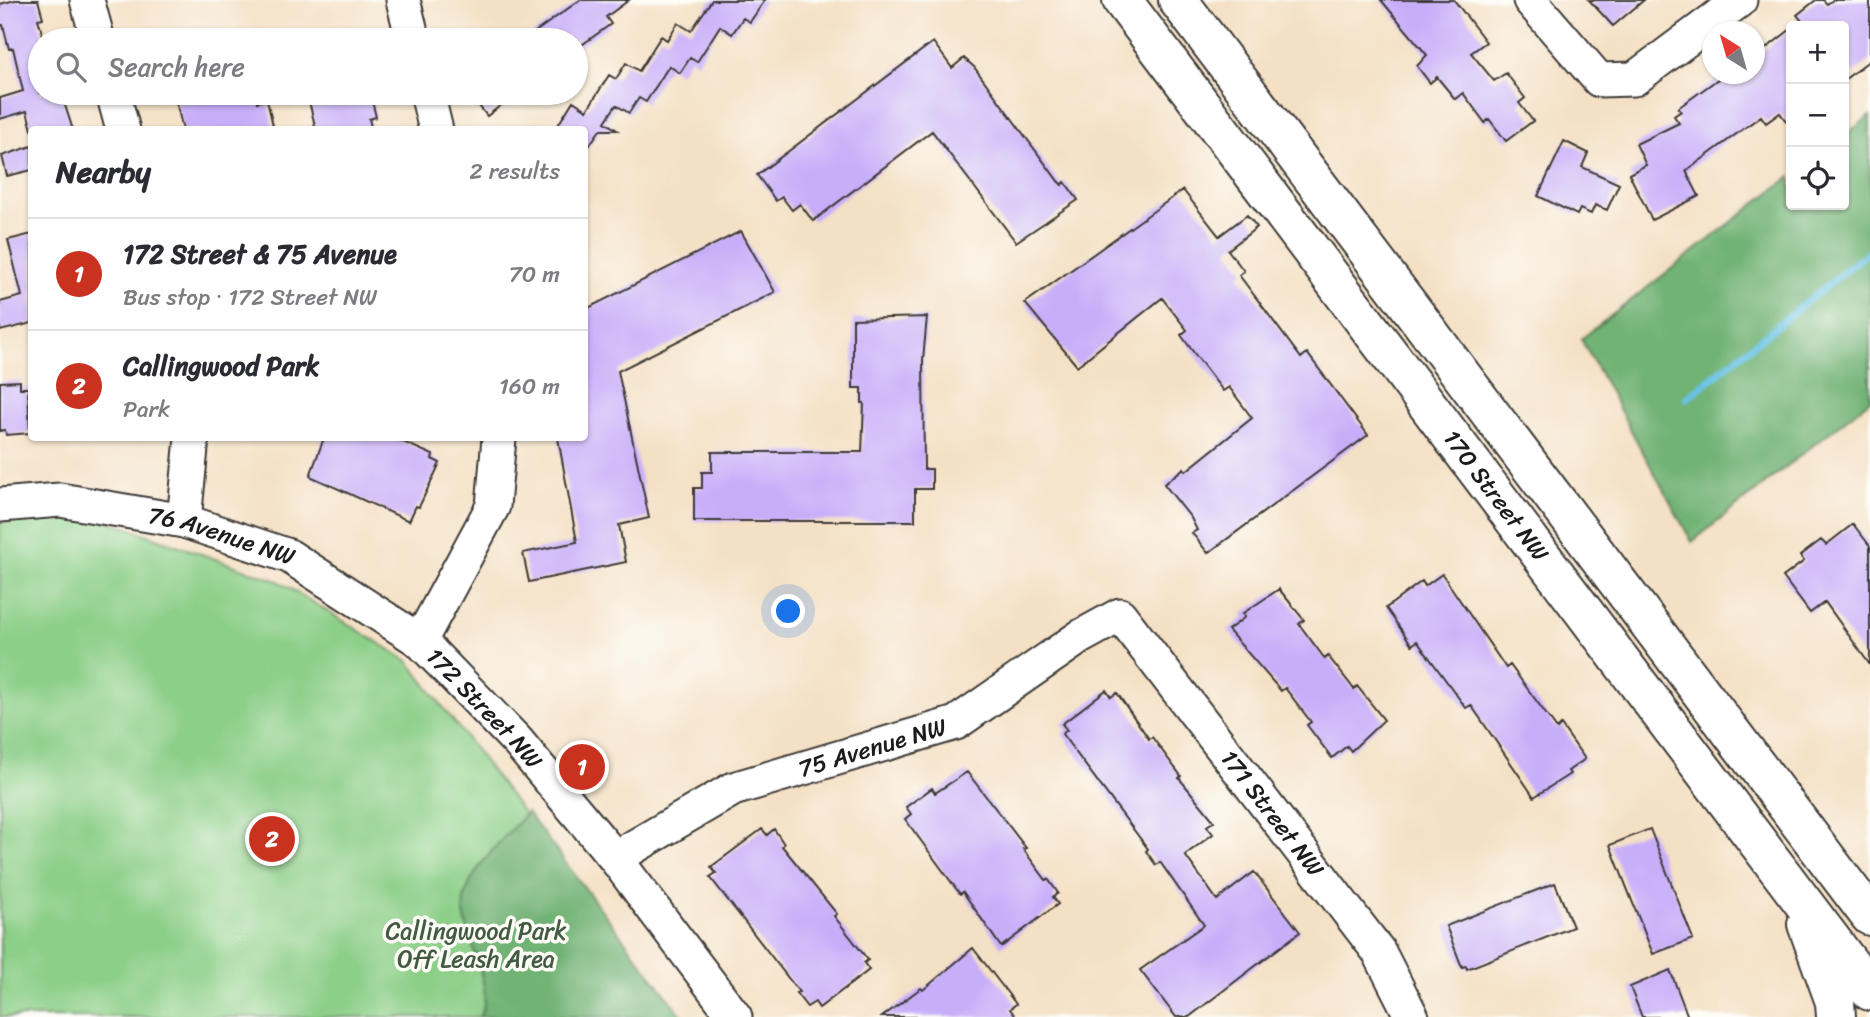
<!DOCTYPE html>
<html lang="en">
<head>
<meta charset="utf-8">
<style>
  body { margin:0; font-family:Sriracha,sans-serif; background:#f7f7f7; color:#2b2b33 }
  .controls { position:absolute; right:21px; top:21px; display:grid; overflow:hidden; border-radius:7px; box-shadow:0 2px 5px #0004 }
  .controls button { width:63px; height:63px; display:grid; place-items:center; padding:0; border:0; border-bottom:2px solid #e1e1e2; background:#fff; color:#2b2b33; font:35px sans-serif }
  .compass { position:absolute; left:1702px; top:21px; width:63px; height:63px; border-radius:50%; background:#fff; box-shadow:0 2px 5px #0004; rotate:323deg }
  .you { position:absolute; left:789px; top:612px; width:24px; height:24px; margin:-18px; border:5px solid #fff; border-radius:50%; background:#1a73e8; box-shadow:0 0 0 10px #1a73e833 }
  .badge { display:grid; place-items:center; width:46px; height:46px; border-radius:50%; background:#c8321e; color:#fff; font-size:23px; font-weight:700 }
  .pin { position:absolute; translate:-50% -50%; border:4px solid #fff; box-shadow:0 2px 7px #0006 }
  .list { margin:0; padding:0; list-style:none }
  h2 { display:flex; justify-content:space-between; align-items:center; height:91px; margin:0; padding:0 28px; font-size:30px }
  h2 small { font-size:23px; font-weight:400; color:#7c7c81 }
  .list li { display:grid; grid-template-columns:46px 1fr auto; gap:21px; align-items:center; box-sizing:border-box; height:112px; padding:0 28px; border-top:2px solid #e1e1e2 }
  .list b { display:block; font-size:26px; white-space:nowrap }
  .list p { margin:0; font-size:23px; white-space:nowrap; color:#7c7c81 }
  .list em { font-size:23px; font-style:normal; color:#7c7c81 }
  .icon { flex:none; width:38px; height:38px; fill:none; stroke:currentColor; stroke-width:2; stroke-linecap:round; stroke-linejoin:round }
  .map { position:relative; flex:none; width:1870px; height:1017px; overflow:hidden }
  .search { position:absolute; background:#fff; box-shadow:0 2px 5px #0004; left:28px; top:28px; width:560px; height:77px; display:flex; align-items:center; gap:18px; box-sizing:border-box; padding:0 24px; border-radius:38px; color:#7c7c81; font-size:26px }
  .panel { position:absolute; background:#fff; box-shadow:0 2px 5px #0004; left:28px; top:126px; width:560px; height:315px; border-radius:7px }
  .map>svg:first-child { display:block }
  .green { fill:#8ccf88; stroke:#547652; stroke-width:2 }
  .forest { fill:#71b274; stroke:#466748; stroke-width:2 }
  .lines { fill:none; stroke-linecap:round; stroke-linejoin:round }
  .stream { stroke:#69c3e7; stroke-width:7 }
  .building { fill:#c7aef9 }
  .minor-casing { stroke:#3c3935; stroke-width:37 }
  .major-casing { stroke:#3c3935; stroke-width:42 }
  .minor { stroke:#fff; stroke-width:33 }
  .major { stroke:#fff; stroke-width:38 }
  .labels { text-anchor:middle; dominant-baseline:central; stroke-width:7; stroke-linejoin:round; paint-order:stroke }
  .street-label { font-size:24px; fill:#1c1c1c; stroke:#fdfcf7 }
  .park-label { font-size:24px; fill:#435b42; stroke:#fdfcf7 }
</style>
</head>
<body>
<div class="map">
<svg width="1870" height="1017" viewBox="0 0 1870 1017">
  <rect width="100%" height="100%" fill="#fdfcf7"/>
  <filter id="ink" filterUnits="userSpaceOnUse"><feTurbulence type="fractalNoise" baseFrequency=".0143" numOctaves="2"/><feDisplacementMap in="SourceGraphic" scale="14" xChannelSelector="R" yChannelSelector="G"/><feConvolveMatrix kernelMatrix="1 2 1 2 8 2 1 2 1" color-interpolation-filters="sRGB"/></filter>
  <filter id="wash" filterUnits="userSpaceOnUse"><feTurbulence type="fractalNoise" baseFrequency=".00686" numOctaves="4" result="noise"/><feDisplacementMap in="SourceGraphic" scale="28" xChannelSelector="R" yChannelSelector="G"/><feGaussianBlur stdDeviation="1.57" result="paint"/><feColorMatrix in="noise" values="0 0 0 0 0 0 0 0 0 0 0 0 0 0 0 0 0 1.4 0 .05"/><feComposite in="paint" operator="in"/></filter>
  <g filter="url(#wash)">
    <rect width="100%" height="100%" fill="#f4e0c4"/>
    <path class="green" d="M94,516L278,581L408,661L678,1017H0V522Z"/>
    <path class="forest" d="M1870,116V400L1692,542L1581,339L1791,176V205H1844V136Z
      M527,812L683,1017H479C499,990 459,929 464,900C471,866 506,837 527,812Z"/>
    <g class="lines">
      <path class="stream" d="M1687,398L1870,251"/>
    </g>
    <g id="blocks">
      <path class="building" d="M15,0H38L43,18L38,19L44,40H40V93H61L73,130H41L40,124V130H32L27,111L0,119V98L23,91L13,48L9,49L3,25H0V4Z
        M580,0H629L606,17L611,24L576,49V40H524Z
        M712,0H765L750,22L743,18L732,34L720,26L697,62L690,58L680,73L669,66L646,102L639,98L629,113L616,105L605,122L617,130H600L584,153V130H555L573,101L587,110L609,75L616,79L626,63L639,71L661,36L667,40L678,23L691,31Z
        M1381,0H1454L1486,42L1471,53L1494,81L1506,73L1525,98L1519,103L1533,121L1506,141L1489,119L1485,123L1463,93L1455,99L1437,77L1430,83L1417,66L1427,55Z
        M1589,0H1644L1613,26Z
        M1816,0H1823L1827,4L1833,0H1870V60L1844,80V26H1806L1797,15Z
        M1791,29V128L1780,113L1766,123L1761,116L1686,171L1699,196L1652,220L1629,174L1646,165L1636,144L1679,123L1674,116L1681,111L1678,108L1725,74H1754V58Z
        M933,42L952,68L964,58L974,67L1058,181L1062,185L1065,182L1078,200L1016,242L932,131L813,221L800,204L792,210L782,197L776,201L757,175Z
        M174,93H255L257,102L267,100L274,130H183Z
        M307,93H370L376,117L369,119L372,130H316Z
        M469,93H517L487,116Z
        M1564,141L1588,153L1582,167L1619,184L1607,210L1595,205L1591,214L1580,209L1577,215L1538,196Z
        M32,146V170L7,176L2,156Z
        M1183,190L1219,236L1247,215L1257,227L1228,250L1244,271L1239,275L1301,358L1307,353L1368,435L1208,553L1192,533L1197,530L1191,518L1164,484L1184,468L1186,471L1252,418L1229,387L1223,391L1197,357L1181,335L1187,330L1162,298L1077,366L1025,303Z
        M741,231L775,292L618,371L649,518L619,525L626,562L529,582L523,553L577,542L558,438H584V310Z
        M32,234V323L0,331V302L22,296L8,240Z
        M927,317L923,360L924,469H932V489H915V521H694V488H702V472H712V452H862L864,403H862V388H853V319Z
        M20,381V388H28L30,433L6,435L5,430L0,431V382Z
        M324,438H394L433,455L432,459L440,463L419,507L416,506L409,521L310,476Z
        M1853,524L1870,546V665L1825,602L1810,613L1783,577L1804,561L1800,556L1821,540L1826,545Z
        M1442,574L1506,668L1510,665L1557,729L1561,725L1585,759L1568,771L1570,774L1534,797L1471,705L1466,708L1417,641L1412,645L1386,608L1422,581L1425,586Z
        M1279,589L1304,620L1299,624L1325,659L1328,656L1354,689L1357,686L1384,720L1351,751L1347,746L1332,758L1307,725L1311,722L1285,688L1281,691L1228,630L1245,617L1242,614Z
        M1106,690L1111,697L1117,693L1149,739L1152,737L1181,776L1179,778L1214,821L1207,826L1213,834L1185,855L1217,900L1254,872L1300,932L1189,1017H1176L1140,970L1204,925L1160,862L1156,865L1146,851L1148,849L1062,734L1067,730L1062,724Z
        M967,772L1026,848L1023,849L1046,880L1048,879L1058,893L1053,897L1058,904L1001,947L963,892L960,894L905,819L911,814L906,807L932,788L935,793Z
        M762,829L767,835L774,829L784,844L782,846L837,914L834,916L868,960L864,963L869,970L819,1008L815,1002L807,1007L796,993L799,992L710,877L716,873L711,867Z
        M1650,829L1693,939L1653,954L1610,845Z
        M1555,883L1573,927L1467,969L1466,966L1462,967L1446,926Z
        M973,948L1016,1004L1010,1009L1016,1017H882L921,988L923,990Z
        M1670,970L1688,1017H1642L1630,987Z"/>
    </g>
  </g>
  <g filter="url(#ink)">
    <use href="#blocks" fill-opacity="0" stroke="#3c3935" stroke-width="2"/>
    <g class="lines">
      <defs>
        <g id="minor">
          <path d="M87,0L98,40"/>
          <path d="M403,0L413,40"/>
          <path d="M1530,0L1599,80L1634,79L1740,0"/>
          <path d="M113,93L123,130"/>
          <path d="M427,93L436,130"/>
          <path id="s1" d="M0,505L60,500L184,521L289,556L420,641L517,741L615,858L735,1017"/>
          <path d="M184,521L192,438"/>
          <path d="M420,641L493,506L499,438"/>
          <path id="s2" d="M615,858L733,789L956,723L1080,637L1120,615L1379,952L1412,1017"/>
        </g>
        <g id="major">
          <path id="s3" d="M1122,0L1870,991"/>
          <path d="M1178,0L1870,916"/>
          <path d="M1807,924L1835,1002L1836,1017"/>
        </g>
      </defs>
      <use href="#minor" class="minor-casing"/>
      <use href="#major" class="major-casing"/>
      <use href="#minor" class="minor"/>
      <use href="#major" class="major"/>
    </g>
  </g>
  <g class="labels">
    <g class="street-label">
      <text stroke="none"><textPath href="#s3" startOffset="621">170 Street NW</textPath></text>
      <text stroke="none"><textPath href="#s1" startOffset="226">76 Avenue NW</textPath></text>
      <text stroke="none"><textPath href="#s1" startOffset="546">172 Street NW</textPath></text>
      <text stroke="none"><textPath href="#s2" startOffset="282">75 Avenue NW</textPath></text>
      <text stroke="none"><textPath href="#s2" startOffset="816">171 Street NW</textPath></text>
    </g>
    <g class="park-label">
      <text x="476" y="931">Callingwood Park<tspan x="476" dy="28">Off Leash Area</tspan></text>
    </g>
  </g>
</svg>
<div class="controls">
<button>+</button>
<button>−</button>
<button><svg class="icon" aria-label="locate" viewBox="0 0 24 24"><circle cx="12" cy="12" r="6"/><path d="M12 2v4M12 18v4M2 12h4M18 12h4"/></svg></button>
</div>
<svg class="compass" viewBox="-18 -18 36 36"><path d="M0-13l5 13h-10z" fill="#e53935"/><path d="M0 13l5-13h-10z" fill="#7c7c81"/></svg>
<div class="you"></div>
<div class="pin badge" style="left:582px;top:767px">1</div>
<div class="pin badge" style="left:272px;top:839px">2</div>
<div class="search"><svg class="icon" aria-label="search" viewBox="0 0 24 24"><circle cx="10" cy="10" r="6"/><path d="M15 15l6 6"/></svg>Search here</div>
<section class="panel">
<h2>Nearby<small>2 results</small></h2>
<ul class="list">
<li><span class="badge">1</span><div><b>172 Street &amp; 75 Avenue</b><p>Bus stop · 172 Street NW</p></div><em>70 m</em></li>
<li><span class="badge">2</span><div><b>Callingwood Park</b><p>Park</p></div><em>160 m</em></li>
</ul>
</section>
</div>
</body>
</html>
